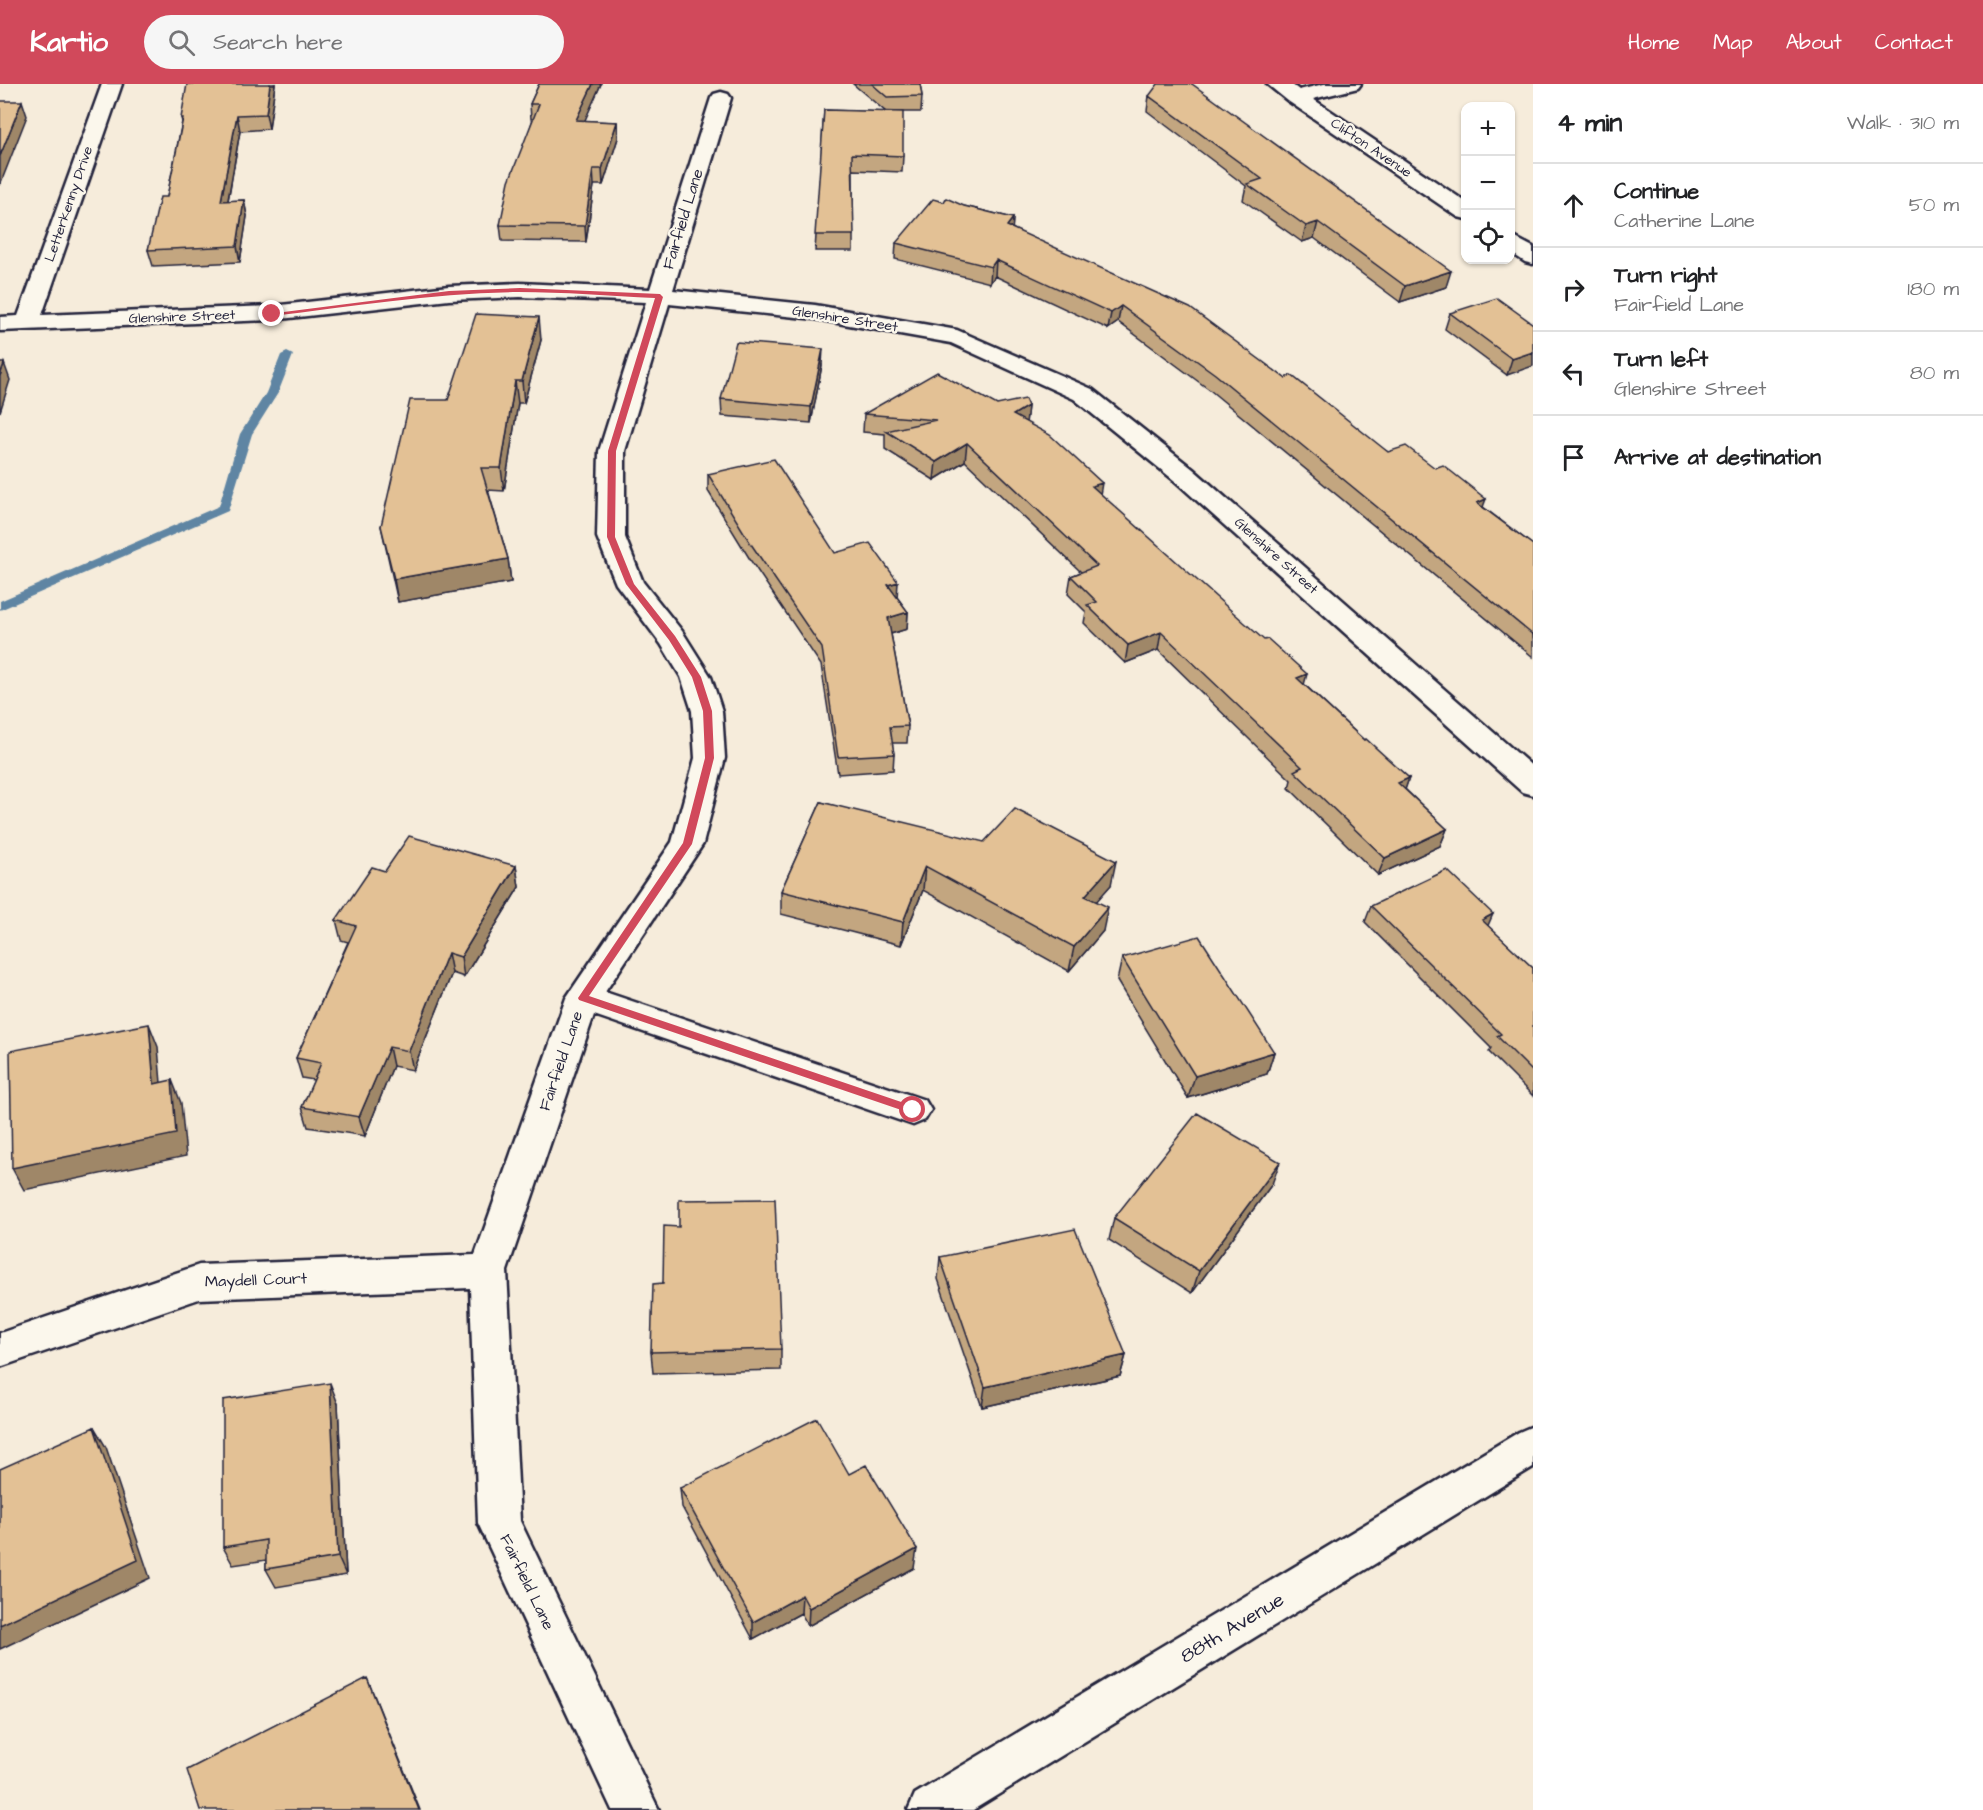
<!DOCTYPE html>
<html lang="en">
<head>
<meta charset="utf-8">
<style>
  body { margin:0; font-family:"Architects Daughter",sans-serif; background:#f6f6f6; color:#202124 }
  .controls { position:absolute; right:18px; top:18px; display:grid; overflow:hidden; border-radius:12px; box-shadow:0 2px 4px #0004 }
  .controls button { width:54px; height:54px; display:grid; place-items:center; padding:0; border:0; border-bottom:2px solid #e0e0e0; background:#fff; color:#202124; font:30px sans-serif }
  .stop { position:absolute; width:18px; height:18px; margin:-14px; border:4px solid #d1495b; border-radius:50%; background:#fff }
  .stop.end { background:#d1495b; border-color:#fff; box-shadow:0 2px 6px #0008 }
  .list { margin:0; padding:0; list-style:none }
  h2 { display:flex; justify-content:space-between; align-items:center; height:78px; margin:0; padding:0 24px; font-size:26px }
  h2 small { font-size:20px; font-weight:400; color:#757577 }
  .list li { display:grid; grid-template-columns:39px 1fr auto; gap:18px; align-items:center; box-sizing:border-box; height:84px; padding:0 24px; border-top:2px solid #e0e0e0 }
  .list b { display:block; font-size:22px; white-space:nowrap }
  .list p { margin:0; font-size:20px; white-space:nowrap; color:#757577 }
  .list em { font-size:20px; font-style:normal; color:#757577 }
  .icon { flex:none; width:33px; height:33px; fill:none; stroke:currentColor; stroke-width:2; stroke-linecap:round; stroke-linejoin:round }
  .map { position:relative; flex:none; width:1533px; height:1726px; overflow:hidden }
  header { display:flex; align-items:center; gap:36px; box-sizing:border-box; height:84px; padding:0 30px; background:#d1495b; color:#fff }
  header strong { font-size:28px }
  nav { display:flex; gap:33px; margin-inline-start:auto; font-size:21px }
  .search { width:420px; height:54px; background:#f6f6f6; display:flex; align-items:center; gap:15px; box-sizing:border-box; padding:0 21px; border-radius:33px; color:#757577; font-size:22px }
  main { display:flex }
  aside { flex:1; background:#fff }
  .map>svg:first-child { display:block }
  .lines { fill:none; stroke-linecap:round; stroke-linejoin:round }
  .stream { fill:#5f85a3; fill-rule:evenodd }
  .minor-casing { stroke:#22223b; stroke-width:5 }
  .minor { fill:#fbf7ec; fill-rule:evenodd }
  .wall { fill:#c3a680; stroke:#22223b; stroke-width:1.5 }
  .shaded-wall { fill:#9f8768; stroke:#22223b; stroke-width:1.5 }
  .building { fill:#e3c195; stroke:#22223b; stroke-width:1.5 }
  .route { fill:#d1495b }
  .labels { text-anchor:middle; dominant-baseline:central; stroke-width:5; stroke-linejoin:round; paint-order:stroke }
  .far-street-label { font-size:14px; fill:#22223b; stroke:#fbf7ec }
  .street-label { font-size:16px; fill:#22223b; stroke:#fbf7ec }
  .near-street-label { font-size:20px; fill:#22223b; stroke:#fbf7ec }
</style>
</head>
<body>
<header>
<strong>Kartio</strong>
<div class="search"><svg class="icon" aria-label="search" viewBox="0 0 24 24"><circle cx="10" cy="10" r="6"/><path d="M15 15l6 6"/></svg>Search here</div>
<nav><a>Home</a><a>Map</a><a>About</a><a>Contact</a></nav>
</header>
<main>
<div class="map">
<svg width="1533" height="1726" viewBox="0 0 1533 1726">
  <rect width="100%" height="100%" fill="#f6ecdb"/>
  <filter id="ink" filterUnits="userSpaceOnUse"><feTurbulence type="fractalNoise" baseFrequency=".0167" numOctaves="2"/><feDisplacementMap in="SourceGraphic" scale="12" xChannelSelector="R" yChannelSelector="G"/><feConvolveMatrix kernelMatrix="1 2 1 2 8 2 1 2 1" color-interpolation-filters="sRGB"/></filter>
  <g filter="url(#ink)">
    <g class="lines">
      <path class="stream" d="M287,268L293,271L278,309L252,350L228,427L0,526V517L219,422L240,350L266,309L281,271Z"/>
      <defs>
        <path id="minor" d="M102,0H122L42,231L272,222L449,202L520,199L650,205L711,14L714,10L721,8L728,10L731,14L673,206L815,221L957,246L1092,305L1193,385L1533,683V711L1522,708L1175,397L1074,315L951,259L815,235L669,220L625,367V453L643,498L682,547L711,593L722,627L725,674L703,760L605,908L925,1016L931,1026L925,1036L913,1041L594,931L507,1187L520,1437L659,1726H612L478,1439L470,1204L199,1215L0,1283V1249L199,1181L475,1171L566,914L672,758L695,674L692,627L681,593L661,560L616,500L597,453L599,367L646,218L520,213L449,216L272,236L0,247V233L18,232Z
          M1267,0H1291L1299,6L1324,0H1361L1358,4L1313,15L1466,118V135L1458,133L1288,17Z
          M1510,151L1533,163V180L1525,178L1510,168Z
          M1533,1342V1383L973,1726H908L915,1710L1519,1348Z"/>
      </defs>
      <use href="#minor" class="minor-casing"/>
      <use href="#minor" class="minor"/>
    </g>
    <path class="wall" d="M275,0L269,45L240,47L228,117L244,116L247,132L240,178L153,182L148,166L167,113L182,38L181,34Z
      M539,0H601L584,37L617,38L618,54L603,101H594L586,158L502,157L500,141L533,35H531L530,20Z
      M853,0H920L922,12L921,28H896L903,72L902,88L853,86V167H815L824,26L886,28Z
      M1149,12L1446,203L1400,218L1314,154L1302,158L1243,116L1246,102L1147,27Z
      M964,122L1013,134L1012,144L1388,368L1483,423L1533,461V573L1211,307L1118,238L1108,245L995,192L990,199L895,175L896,159Z
      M1450,229L1533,240L1507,291L1445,245Z
      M541,256L524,319H518L504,407L488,406L508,475L511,498L398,518L381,442L448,316Z
      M822,281L811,339L722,332L721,315Z
      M997,321L1028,322L1026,338L1100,410L1364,656L1409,694L1405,705L1447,745L1440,762L1378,791L1289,704L1291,696L1158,566L1125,579L1084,539L1086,528L1068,510L1071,492L1081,488L965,377L934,396L885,365V350L863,348L864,330Z
      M708,390L835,469L897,513L908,528L907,545L891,550L908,642L907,659H892L894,670L893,686L838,690L821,581L751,477L708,407Z
      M821,718L1111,801L1096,817L1103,847L1069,887L923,806L901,861L781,830V807Z
      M516,782L519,803L464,893L452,889L413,986L393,982L365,1052L308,1043L302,1023L314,996L302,994L296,974L348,858L341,856L336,836L385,787Z
      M1371,822L1488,842L1533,884V1012L1489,968L1491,964L1365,838Z
      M1122,874L1274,968L1267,990L1188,1014L1117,897Z
      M1272,1100L1192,1209L1109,1156L1114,1134Z
      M679,1143L781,1265V1286L653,1289L651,1268L663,1199Z
      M940,1173L1126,1271L1120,1292L982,1323L938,1195Z
      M338,1320L346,1491L276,1503L266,1485V1476L233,1481L223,1463Z
      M849,1390L914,1484L808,1542L801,1529L753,1555L682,1423L680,1404Z"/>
    <path class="shaded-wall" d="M270,0H275L269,45L266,30Z
      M593,0H601L578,52L576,36Z
      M22,17L27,32L0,101V72Z
      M237,31L240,47L225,133L221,117Z
      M617,38L618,54L603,101L602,85Z
      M593,85L594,101L586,158L585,142Z
      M244,116L247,132L240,178L237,162Z
      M1013,134L1012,150L1007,142Z
      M1318,138L1314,154L1302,158L1306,142Z
      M996,176L995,192L990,199L991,183Z
      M1451,187L1446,203L1400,218L1405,202Z
      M1121,222L1118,238L1108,245L1111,229Z
      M539,233L541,256L524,319L522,297Z
      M823,265L822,281L811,339V323Z
      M1533,268V282L1507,291L1512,275Z
      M4,279L10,296L0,328V292Z
      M515,297L518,319L504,407L501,384Z
      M1028,322L1026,340L1013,331Z
      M967,359L965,377L934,396L936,378Z
      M1102,399L1099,417L1092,402Z
      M1486,415L1480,431L1477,419Z
      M508,475L511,498L398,518L394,495Z
      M898,498L897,515L888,501Z
      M908,528L907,545L887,551L888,534Z
      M1161,548L1158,566L1125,579L1128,561Z
      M1307,590L1302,608L1297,594Z
      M1409,694L1403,712L1398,699Z
      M1447,745L1440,762L1378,791L1385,774Z
      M1116,777L1111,801L1081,835L1085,812Z
      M516,782L519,803L464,893L461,873Z
      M925,782L923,806L901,861L903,838Z
      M1108,823L1103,847L1069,887L1074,863Z
      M1493,830L1486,846L1482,836Z
      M448,869L452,889L413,986L409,967Z
      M149,940L158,963L163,1023L154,1000Z
      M389,963L393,982L365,1052L359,1033Z
      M1274,968L1267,990L1188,1014L1195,992Z
      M172,996L181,1019L186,1072L24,1106L12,1084Z
      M1280,1078L1272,1100L1192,1209L1199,1187Z
      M1126,1271L1120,1292L982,1323L985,1303Z
      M330,1299L338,1320L346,1491L338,1473Z
      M94,1343L106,1363L150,1494L0,1565V1541Z
      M917,1465L914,1484L808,1542L809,1524Z
      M802,1511L801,1529L753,1555V1538Z
      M367,1594L374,1611L420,1726H419Z"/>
    <path class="building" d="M187,0H270L266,30L237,31L221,117L244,116L237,162L148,166L160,113H167L183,34H181Z
      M539,0H593L576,36L617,38L602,85H593L585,142L500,141L509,97L539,20H530Z
      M872,0H920L922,12L887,13Z
      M1158,0H1192L1451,187L1405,202L1318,138L1306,142L1247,100L1262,95L1149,12Z
      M0,17H22L0,72Z
      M824,26L903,28V72L852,70L854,151H815Z
      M946,114L964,122L1013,134L1007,142L1190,224L1285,294L1291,291L1388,368L1406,362L1435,384L1443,381L1486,415L1477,419L1533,461V551L1215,290L1121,222L1111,229L996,176L991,183L896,159L933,115L944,118Z
      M1497,214L1533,240V268L1512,275L1450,229Z
      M476,230L539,233L522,297H515L501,384H481L508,475L394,495L381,442L410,316H448Z
      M736,258L823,265L811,323L721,315Z
      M0,279H4L0,292Z
      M937,288L997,321L1025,315L1028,322L1013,331L1050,351L1102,399L1092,402L1264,556L1268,555L1307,590L1297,594L1364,656L1366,655L1409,694L1398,699L1447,745L1385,774L1294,687L1302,683L1161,548L1128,561L1087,521L1097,518L1071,492L1097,482L967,359L936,378L886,347L936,336L864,330Z
      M774,375L835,469L870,459L898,498L888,501L908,528L888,534L908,642L890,643L894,670L838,673L822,564L751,460L708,390Z
      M821,718L984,758L1015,725L1116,777L1085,812L1108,823L1074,863L925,782L903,838L781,807Z
      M409,752L516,782L461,873L448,869L409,967L389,963L359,1033L302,1023L321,979L296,974L356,842L336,836L372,783L385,787Z
      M1447,786L1493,830L1482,836L1533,884V988L1497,952L1501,950L1371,822Z
      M1199,852L1274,968L1195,992L1122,874Z
      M149,940L154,1000L172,996L176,1050L12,1084L10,967Z
      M1197,1029L1280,1078L1199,1187L1114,1134Z
      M775,1115L781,1265L651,1268L653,1200L663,1199L664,1142L679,1143V1116Z
      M1075,1145L1126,1271L985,1303L940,1173Z
      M330,1299L338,1473L266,1485V1456L223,1463V1316Z
      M817,1334L849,1390L866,1381L917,1465L809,1524L802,1511L753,1538L680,1404Z
      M94,1343L138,1476L0,1541V1385Z
      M367,1594L419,1726H200L187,1686Z"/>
  </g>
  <path class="route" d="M520,204L660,210L663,213L616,367L615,453L634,500L675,552L701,593L712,627L714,674L692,760L589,912L916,1023V1029L913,1030L579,916L578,914L683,759L705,674L703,627L692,593L669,556L626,500L607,453L608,367L655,214C610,212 564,208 518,208C436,209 353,222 272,232L268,230L449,207Z"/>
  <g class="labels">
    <g class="far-street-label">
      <text transform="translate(1371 64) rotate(34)">Clifton Avenue</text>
      <text transform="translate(69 120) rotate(-71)">Letterkenny Drive</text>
      <text transform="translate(182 233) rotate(-2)">Glenshire Street</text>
      <text transform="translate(845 235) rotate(9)">Glenshire Street</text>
      <text transform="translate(1276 472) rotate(42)">Glenshire Street</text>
    </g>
    <g class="street-label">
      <text transform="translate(683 135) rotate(-73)">Fairfield Lane</text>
      <text transform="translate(561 977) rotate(-71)">Fairfield Lane</text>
      <text transform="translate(256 1196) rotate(-2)">Maydell Court</text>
      <text transform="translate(527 1498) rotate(64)">Fairfield Lane</text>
    </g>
    <g class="near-street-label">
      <text transform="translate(1232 1544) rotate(-31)">88th Avenue</text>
    </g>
  </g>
</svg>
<div class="controls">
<button>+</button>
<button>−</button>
<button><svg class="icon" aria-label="locate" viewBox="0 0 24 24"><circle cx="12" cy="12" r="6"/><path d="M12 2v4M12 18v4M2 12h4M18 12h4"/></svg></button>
</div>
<div class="stop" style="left:913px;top:1026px"></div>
<div class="stop end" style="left:272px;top:230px"></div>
</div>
<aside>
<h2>4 min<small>Walk · 310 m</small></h2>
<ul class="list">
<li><svg class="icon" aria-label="ahead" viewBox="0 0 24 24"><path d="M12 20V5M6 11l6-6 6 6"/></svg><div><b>Continue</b><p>Catherine Lane</p></div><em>50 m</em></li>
<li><svg class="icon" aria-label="right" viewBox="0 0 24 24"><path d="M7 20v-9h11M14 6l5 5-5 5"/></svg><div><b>Turn right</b><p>Fairfield Lane</p></div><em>180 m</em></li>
<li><svg class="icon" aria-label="left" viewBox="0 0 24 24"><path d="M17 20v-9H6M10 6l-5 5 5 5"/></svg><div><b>Turn left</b><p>Glenshire Street</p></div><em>80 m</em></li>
<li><svg class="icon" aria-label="arrive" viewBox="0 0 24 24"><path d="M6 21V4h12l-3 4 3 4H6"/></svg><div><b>Arrive at destination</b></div></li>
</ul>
</aside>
</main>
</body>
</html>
